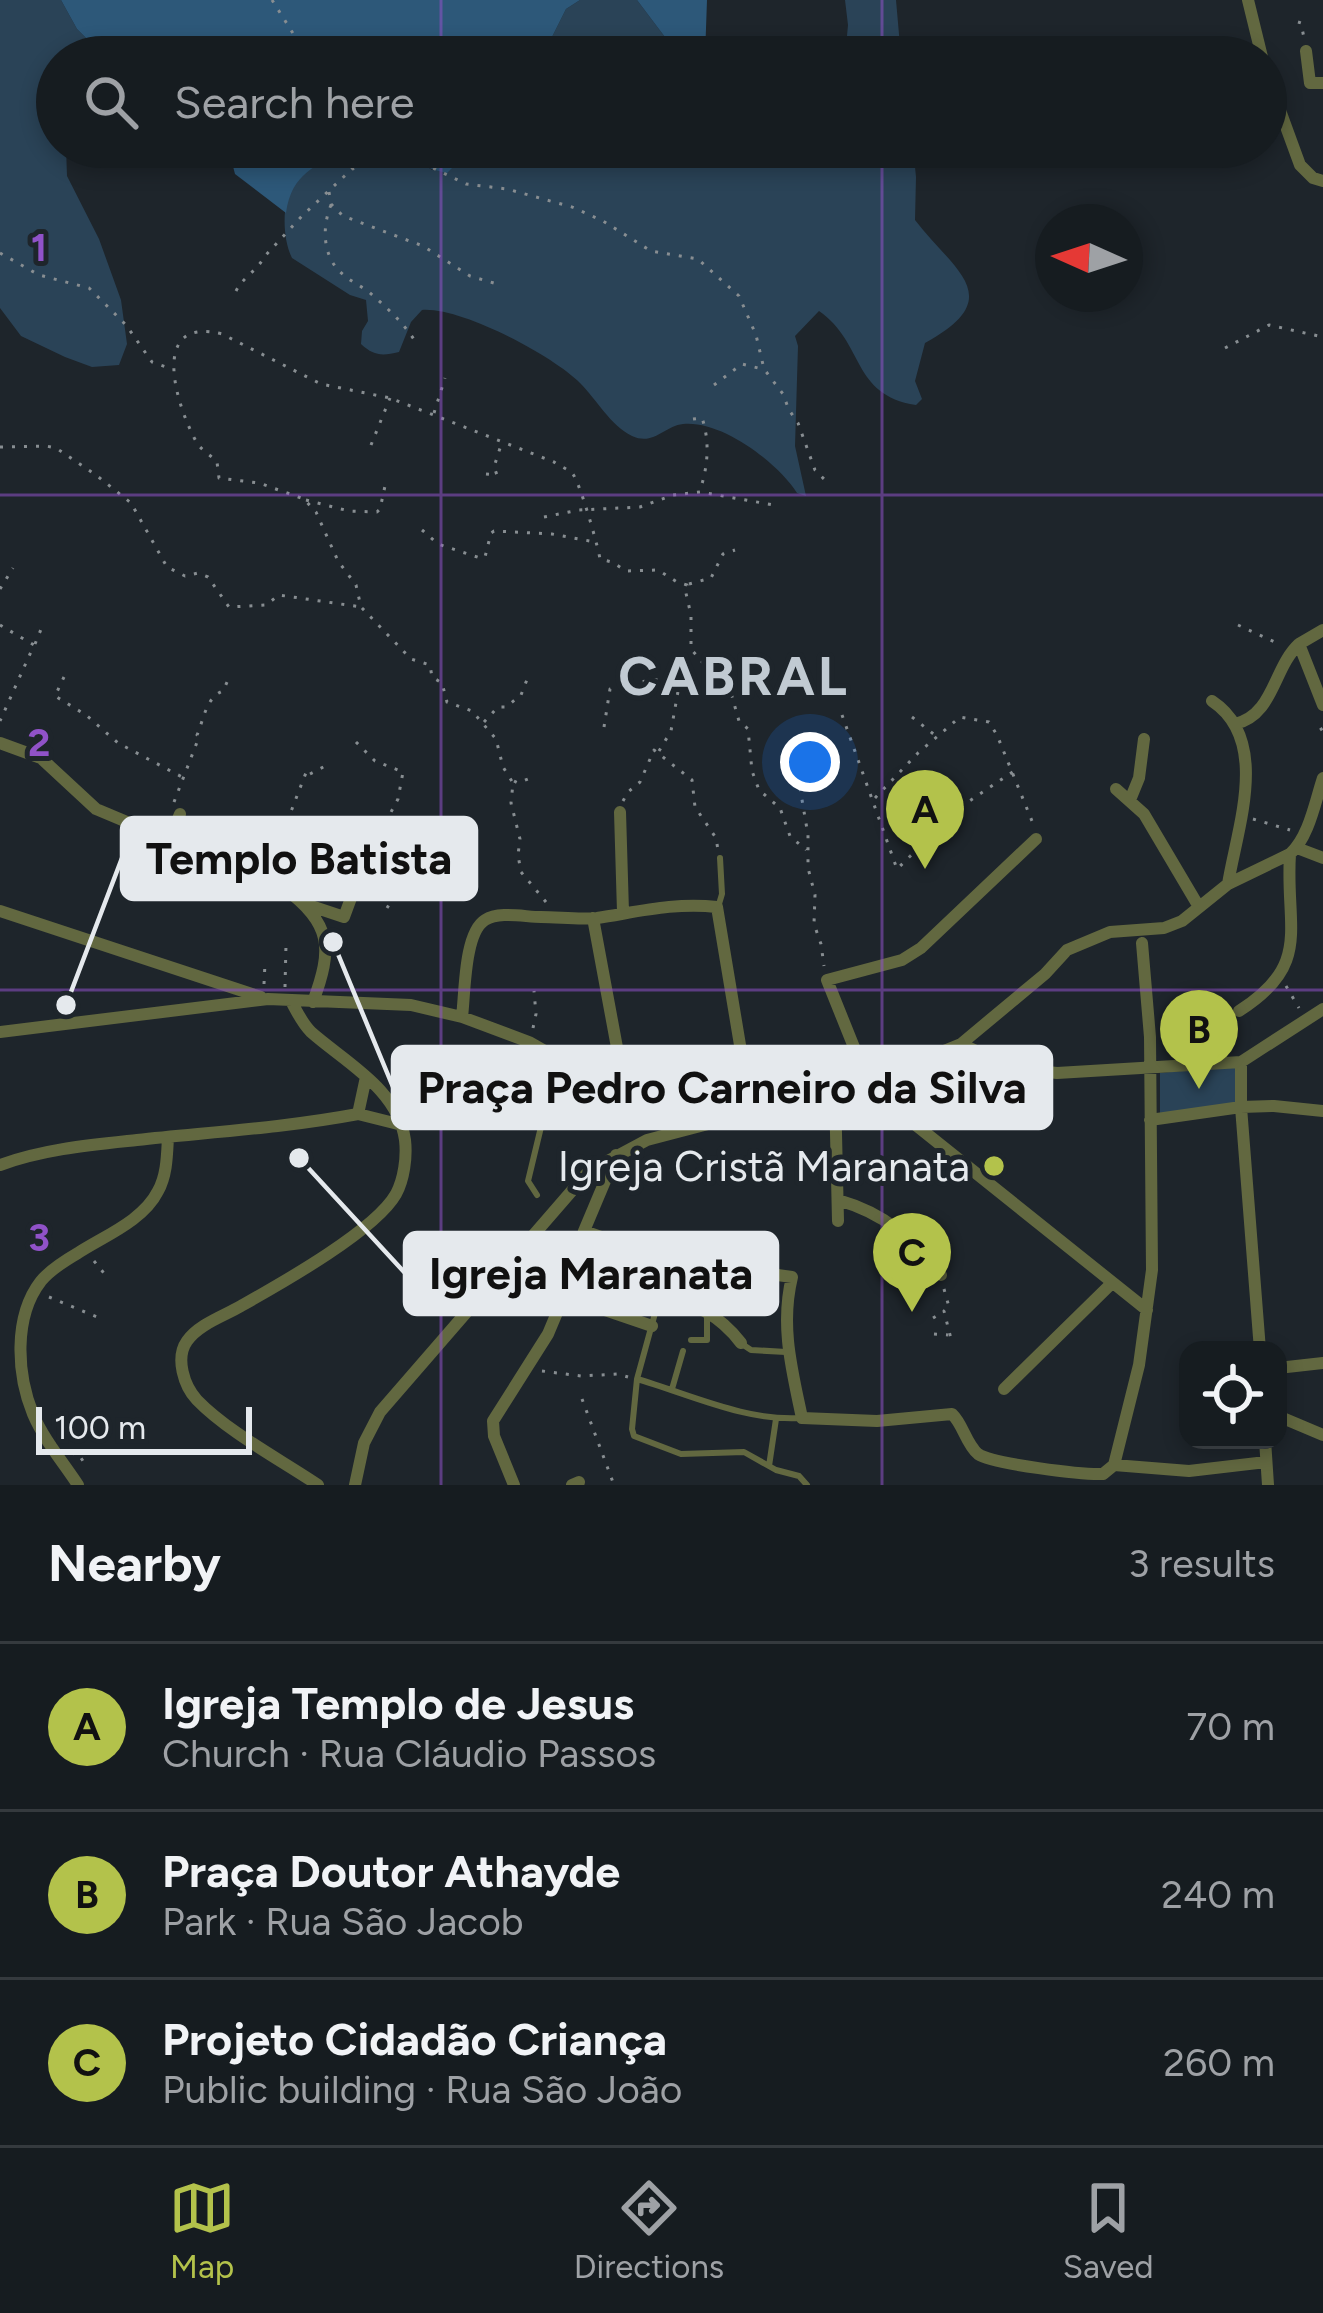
<!DOCTYPE html>
<html lang="en">
<head>
<meta charset="utf-8">
<style>
  body { margin:0; font-family:Figtree,sans-serif; background:#23292d; color:#f1f3f6 }
  .controls { position:absolute; right:36px; bottom:36px; display:grid; overflow:hidden; border-radius:24px; box-shadow:0 6px 18px #0003 }
  .controls button { width:108px; height:108px; display:grid; place-items:center; padding:0; border:0; border-bottom:3px solid #353a3e; background:#161c20; color:#f1f3f6; font:60px sans-serif }
  .compass { position:absolute; left:1035px; top:204px; width:108px; height:108px; border-radius:50%; background:#161c20; box-shadow:0 6px 18px #0003; rotate:273deg }
  .scale { position:absolute; left:36px; bottom:30px; width:216px; box-sizing:border-box; padding-left:12px; border:6px solid #e5e9ed; border-top:0; font-size:33px; line-height:42px; white-space:nowrap; color:#e5e9ed; -webkit-text-stroke:9px #1e252b; paint-order:stroke }
  .you { position:absolute; left:810px; top:762px; width:42px; height:42px; margin:-30px; border:9px solid #fff; border-radius:50%; background:#1a73e8; box-shadow:0 0 0 18px #1a73e833 }
  .badge { display:grid; place-items:center; width:78px; height:78px; border-radius:50%; background:#b3c24b; color:#111; font-size:39px; font-weight:700 }
  .pin { position:absolute; translate:-50% -99px; filter:drop-shadow(0 3px 6px #0008) }
  .pin::after { content:''; position:absolute; top:63px; width:42px; height:36px; background:inherit; clip-path:polygon(0 0,100% 0,50% 100%) }
  .list { margin:0; padding:0; list-style:none }
  h2 { display:flex; justify-content:space-between; align-items:center; height:156px; margin:0; padding:0 48px; font-size:51px }
  h2 small { font-size:39px; font-weight:400; color:#9ea1a5 }
  .list li { display:grid; grid-template-columns:78px 1fr auto; gap:36px; align-items:center; box-sizing:border-box; height:168px; padding:0 48px; border-top:3px solid #353a3e }
  .list b { display:block; font-size:45px; white-space:nowrap }
  .list p { margin:0; font-size:39px; white-space:nowrap; color:#9ea1a5 }
  .list em { font-size:39px; font-style:normal; color:#9ea1a5 }
  .icon { flex:none; width:66px; height:66px; fill:none; stroke:currentColor; stroke-width:2; stroke-linecap:round; stroke-linejoin:round }
  .map { position:relative; flex:none; width:1323px; height:1485px; overflow:hidden }
  .search { position:absolute; background:#161c20; box-shadow:0 6px 18px #0003; left:36px; right:36px; top:36px; height:132px; display:flex; align-items:center; gap:30px; box-sizing:border-box; padding:0 42px; border-radius:66px; color:#9ea1a5; font-size:45px }
  .sheet { height:660px; background:#161c20 }
  nav { display:flex; justify-content:space-around; align-items:center; box-sizing:border-box; height:168px; border-top:3px solid #353a3e; background:#161c20; font-size:33px; color:#9ea1a5 }
  nav a { display:grid; justify-items:center; gap:6px }
  nav .on { color:#b3c24b }
  .map>svg:first-child { display:block }
  .green { fill:#2a4357 }
  .forest { fill:#2d5879 }
  .lines { fill:none; stroke-linecap:round; stroke-linejoin:round }
  .path { stroke:#888e92; stroke-width:3; stroke-dasharray:3 9; stroke-linecap:butt }
  .service { stroke:#626840; stroke-width:6 }
  .minor { stroke:#626840; stroke-width:12 }
  .grid { fill:none; stroke:#9052c8; stroke-width:3; stroke-opacity:0.55 }
  .poi-dot { fill:#b3c24b; stroke:#1e252b; stroke-width:4.5 }
  .labels { text-anchor:middle; dominant-baseline:central; stroke-width:10; stroke-linejoin:round; paint-order:stroke }
  .poi-label { font-size:42px; fill:#e5e9ed; stroke:#1e252b; text-anchor:end }
  .district-label { font-size:54px; font-weight:bold; letter-spacing:3px; fill:#c1cad2; stroke:#1e252b }
  .grid-label { font-size:39px; text-anchor:middle; font-weight:bold; fill:#9052c8; stroke:#1e252b; stroke-width:10; stroke-linejoin:round; paint-order:stroke }
  .leader { fill:none; stroke:#e5e9ed; stroke-width:4.5 }
  .callout-dot { fill:#e5e9ed; stroke:#1e252b; stroke-width:4.5 }
  .callout { fill:#e5e9ed; stroke:#e5e9ed; stroke-width:4.5 }
  .callout-label { font-size:45px; text-anchor:middle; font-weight:bold; fill:#111 }
</style>
</head>
<body>
<div class="map">
<svg width="1323" height="1485" viewBox="0 0 1323 1485">
  <rect width="100%" height="100%" fill="#1e252b"/>
  <path class="green" d="M0,0H61L77,29L105,57H57V147H66L67,176L99,239L121,300L127,344L119,365L92,367L65,357L21,336L0,308Z
    M580,0H637L680,57H542L566,9Z
    M845,0H896L901,57H845L848,25Z
    M347,147C378,147 406,151 432,170L453,167L457,147H913L916,177L915,220C954,271 1009,297 925,343L915,381L922,399L916,405C851,395 865,343 819,311L795,336L798,346L795,446L806,496L797,493C778,463 722,420 683,424C664,426 654,446 632,436C610,425 597,400 580,383C552,355 461,307 422,310L411,322L399,352C382,356 374,356 361,344L362,331L368,321L366,300L350,295L292,258C282,238 281,199 296,180C307,166 331,157 347,147Z
    M1238,1066L1237,1105L1160,1113V1073Z"/>
  <path class="forest" d="M61,0H580L566,9L542,57H157C138,55 124,57 105,57L77,29Z
    M637,0H707L705,57H680Z
    M228,147H347C315,168 292,172 286,213L235,174Z
    M383,147H457L453,167L447,173C425,169 405,155 383,147Z"/>
  <g class="lines">
    <path class="path" d="M272,0L296,38L322,57
      M1298,22L1301,23L1304,38
      M368,162L372,147
      M329,192L331,204L343,216L423,246L470,276L497,284
      M331,205C321,229 323,260 345,276C352,282 361,286 369,292C386,307 403,322 415,341
      M0,253L39,275L89,288L126,325L152,362L172,369
      M236,291C243,277 257,271 264,257L302,216L352,169L387,160L429,166L466,184L507,189L572,207L603,221L651,251L698,259L739,296L756,335L764,369L783,394L789,410L798,423L815,470L827,482
      M1225,348L1269,325L1323,337
      M714,385L742,364L762,369
      M434,413L445,378
      M693,419L702,418C710,441 708,467 700,490
      M371,445L390,398
      M0,447L46,446L56,448L96,475L131,503L167,567L185,576L198,573L208,577L229,607L266,605L279,595L361,607
      M486,474L497,475L494,467L501,445
      M306,500L349,511L377,512L380,509L385,486
      M544,517L579,510L640,507L673,495L700,492L774,505
      M422,530L438,544L480,558L485,557L491,533L494,531L552,534L595,542
      M689,584L711,578L723,554L735,550
      M0,589L13,568
      M0,625L34,645L0,721
      M1238,625L1279,644
      M35,644L44,622
      M64,677L55,696L86,715L118,743L182,777
      M842,715L897,869L962,806L1014,771
      M912,717L936,736
      M484,722L498,707H506L521,695L528,677
      M604,727L610,689C650,677 688,676 729,686L739,721L748,729L752,771L759,790L780,808L790,836L806,850
      M1320,730L1323,728
      M356,742L375,761L403,772L398,799L370,851
      M659,751L671,731L680,680
      M310,774L329,764
      M514,781L518,783L528,779
      M800,788L808,835V868L815,895L814,924L821,944L824,966
      M875,798L918,753L960,717L989,722L997,735L1034,826
      M623,801L628,792L640,782L654,750L692,780L695,807L716,838L718,850
      M174,802L199,737L197,735C204,719 206,697 223,691L229,678
      M1253,819L1290,830
      M387,823L441,828L449,823L462,820L463,817
      M270,866L307,770
      M546,902L521,872L518,855L520,839L511,803L513,783L503,767L496,739L472,711L447,702L442,683L432,677L430,665L411,659L361,607L356,585L338,561L316,512L304,499L259,483L219,478L217,462C211,455 202,451 197,443C177,408 147,315 222,334L321,384L390,398L554,462C559,466 566,468 572,473C579,479 598,546 600,559L612,562L626,571L658,570L677,582L687,585L685,589L691,615V649L721,684
      M387,908L422,849L423,828
      M264,984L265,963
      M1286,986L1299,1008
      M285,987L286,944
      M533,1028L536,1014L534,991
      M1162,1033H1178
      M94,1261L107,1277
      M944,1289L949,1307L944,1311L952,1343
      M49,1297L97,1317
      M933,1318L943,1312
      M934,1334L948,1335
      M542,1371L581,1376L618,1374L628,1377
      M582,1399L614,1485
      M73,1454L77,1452L83,1461"/>
    <path class="service" d="M719,904L722,894L720,858
      M537,1195L528,1181L541,1127L546,1055
      M660,1295L637,1379L632,1429L634,1436L681,1454L744,1452L776,1470L799,1476L807,1485
      M691,1340H707V1313
      M742,1344L751,1350L786,1352
      M637,1379C689,1394 747,1422 802,1418
      M672,1389L683,1351
      M769,1466L776,1419"/>
    <path class="minor" d="M1248,0L1262,57
      M1306,51L1310,83H1323
      M1266,72L1300,165L1313,178L1323,181
      M1323,630L1299,644L1323,705
      M1212,701C1271,740 1237,828 1228,884
      M1235,724C1274,715 1273,668 1299,644
      M0,743L41,758L96,809L284,888C332,924 333,948 313,1002
      M1116,789L1144,814L1199,907
      M1130,800L1139,778L1144,739
      M620,812L623,912
      M1036,839L921,948L902,960L827,980L868,1082L907,1118L1147,1310
      M169,840L180,814
      M1297,848L1323,858
      M308,905L344,917L364,863
      M0,911L261,997
      M593,918L626,1096
      M291,1001C297,1012 302,1023 311,1032C346,1063 398,1089 405,1140C407,1157 404,1179 396,1194C375,1231 280,1284 241,1306C224,1316 199,1324 187,1341C175,1358 184,1386 197,1400C228,1432 281,1460 318,1485
      M1239,1011C1313,964 1285,928 1290,854C1309,837 1315,802 1323,778
      M462,1017C465,994 464,933 485,920C499,911 525,917 541,917C559,917 579,920 597,918C637,912 675,902 717,907L751,1111
      M0,1032L268,999L411,1005L462,1017L529,1042L683,1130
      M961,1044L1012,1068L1057,1073L1241,1062L1323,1009
      M1241,1062V1107L1260,1350
      M835,1090L838,1221
      M358,1114L402,1125
      M1150,1120L1241,1107L1274,1106L1323,1111
      M0,1165C44,1149 90,1145 137,1140C212,1132 283,1128 358,1114L366,1077
      M838,1200C887,1214 909,1237 941,1275
      M584,1231L662,1259L792,1277C780,1326 792,1370 802,1418L877,1421L952,1414C963,1424 966,1444 978,1454C992,1464 1084,1475 1103,1474L1114,1465L1139,1365L1152,1270L1150,1037L1142,943
      M662,1259L660,1295C695,1304 719,1314 741,1343
      M564,1296L652,1326
      M1278,1368L1323,1363
      M1004,1389L1112,1283
      M1278,1416L1323,1435
      M1265,1440L1268,1485
      M1114,1465L1189,1471L1266,1462
      M78,1485C63,1462 44,1440 33,1414C17,1375 13,1317 41,1281C50,1270 66,1260 78,1253C104,1236 143,1221 158,1191C167,1175 167,1155 168,1137
      M355,1485L364,1443L380,1412L589,1171L647,1140L868,1082L961,1044L1045,974L1067,950L1110,932L1164,928L1182,921L1228,884L1290,854
      M514,1485L494,1436L493,1421L548,1334L564,1296L584,1231L616,1155
      M572,1485L579,1482"/>
  </g>
  <path class="grid" d="M441,0V57M882,0V57M441,147V1485M882,147V1485M0,495H1323M0,990H1323"/>
  <circle class="poi-dot" cx="994" cy="1166" r="12"/>
  <g class="labels">
    <g class="poi-label">
      <text x="970" y="1166">Igreja Cristã Maranata</text>
    </g>
    <g class="district-label">
      <text x="734" y="676">CABRAL</text>
    </g>
  </g>
  <g class="grid-label">
    <text x="39" y="261">1</text>
    <text x="39" y="756">2</text>
    <text x="39" y="1251">3</text>
  </g>
  <path class="leader" d="M66 1005L122 858M333 942L393 1087M299 1158L405 1273"/>
  <g class="callout-dot">
    <circle cx="66" cy="1005" r="12"/>
    <circle cx="333" cy="942" r="12"/>
    <circle cx="299" cy="1158" r="12"/>
  </g>
  <g class="callout">
    <rect x="122" y="818" width="354" height="81" rx="12"/>
    <rect x="393" y="1047" width="658" height="81" rx="12"/>
    <rect x="405" y="1233" width="372" height="81" rx="12"/>
  </g>
  <g class="callout-label">
    <text x="299" y="874">Templo Batista</text>
    <text x="722" y="1103">Praça Pedro Carneiro da Silva</text>
    <text x="591" y="1289">Igreja Maranata</text>
  </g>
</svg>
<div class="controls">
<button><svg class="icon" aria-label="locate" viewBox="0 0 24 24"><circle cx="12" cy="12" r="6"/><path d="M12 2v4M12 18v4M2 12h4M18 12h4"/></svg></button>
</div>
<svg class="compass" viewBox="-18 -18 36 36"><path d="M0-13l5 13h-10z" fill="#e53935"/><path d="M0 13l5-13h-10z" fill="#9ea1a5"/></svg>
<div class="scale">100 m</div>
<div class="you"></div>
<div class="pin badge" style="left:925px;top:869px">A</div>
<div class="pin badge" style="left:1199px;top:1089px">B</div>
<div class="pin badge" style="left:912px;top:1312px">C</div>
<div class="search"><svg class="icon" aria-label="search" viewBox="0 0 24 24"><circle cx="10" cy="10" r="6"/><path d="M15 15l6 6"/></svg>Search here</div>
</div>
<section class="sheet">
<h2>Nearby<small>3 results</small></h2>
<ul class="list">
<li><span class="badge">A</span><div><b>Igreja Templo de Jesus</b><p>Church · Rua Cláudio Passos</p></div><em>70 m</em></li>
<li><span class="badge">B</span><div><b>Praça Doutor Athayde</b><p>Park · Rua São Jacob</p></div><em>240 m</em></li>
<li><span class="badge">C</span><div><b>Projeto Cidadão Criança</b><p>Public building · Rua São João</p></div><em>260 m</em></li>
</ul>
</section>
<nav>
<a class="on"><svg class="icon" aria-label="map" viewBox="0 0 24 24"><path d="M3 6l6-2 6 2 6-2v14l-6 2-6-2-6 2zM9 4v14M15 6v14"/></svg>Map</a>
<a><svg class="icon" aria-label="directions" viewBox="0 0 24 24"><path d="M12 3l9 9-9 9-9-9zM9 14v-3h6M13 9l2 2-2 2"/></svg>Directions</a>
<a><svg class="icon" aria-label="saved" viewBox="0 0 24 24"><path d="M7 4h10v16l-5-4-5 4z"/></svg>Saved</a>
</nav>
</body>
</html>
